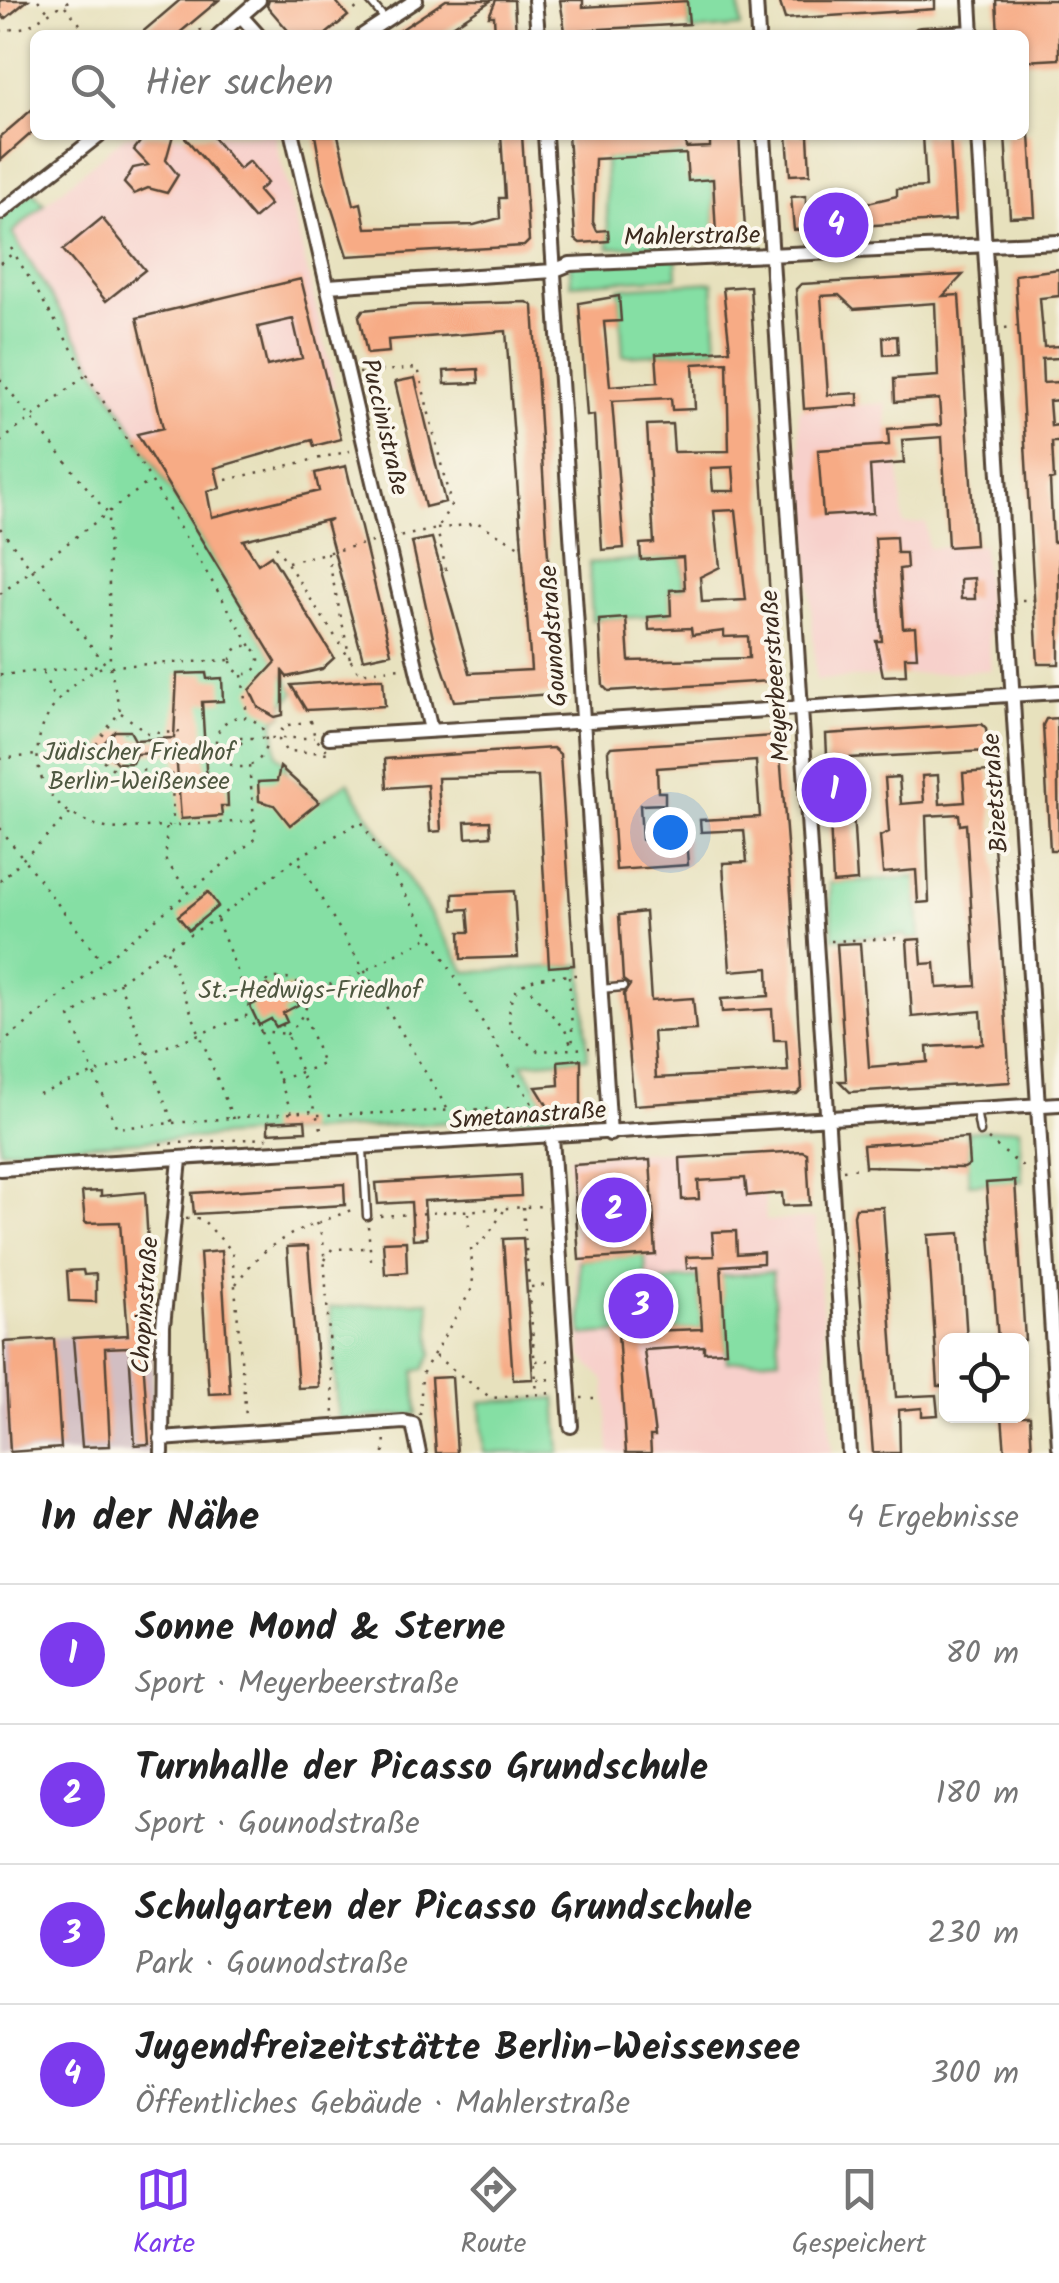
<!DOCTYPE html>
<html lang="de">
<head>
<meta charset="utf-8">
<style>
  body { margin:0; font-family:Kalam,sans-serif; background:#f2f2f2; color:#222 }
  .controls { position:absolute; right:30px; bottom:30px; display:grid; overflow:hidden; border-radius:15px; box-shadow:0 2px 8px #0004 }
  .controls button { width:90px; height:90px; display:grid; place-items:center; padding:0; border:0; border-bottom:2px solid #e0e0e0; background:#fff; color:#222; font:50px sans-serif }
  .you { position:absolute; left:670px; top:832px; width:35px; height:35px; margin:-25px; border:8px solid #fff; border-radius:50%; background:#1a73e8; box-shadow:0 0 0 15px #1a73e833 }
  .badge { display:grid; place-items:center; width:65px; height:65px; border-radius:50%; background:#7c3aed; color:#fff; font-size:32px; font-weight:700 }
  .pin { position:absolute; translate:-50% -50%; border:5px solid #fff; box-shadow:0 2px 10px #0006 }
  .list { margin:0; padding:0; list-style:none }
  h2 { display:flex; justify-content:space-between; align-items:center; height:130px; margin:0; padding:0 40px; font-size:42px }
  h2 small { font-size:32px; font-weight:400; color:#767676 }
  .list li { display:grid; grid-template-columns:65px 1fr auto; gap:30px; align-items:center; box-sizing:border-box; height:140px; padding:0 40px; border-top:2px solid #e0e0e0 }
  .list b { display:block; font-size:38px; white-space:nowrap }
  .list p { margin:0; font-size:32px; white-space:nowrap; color:#767676 }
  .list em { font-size:32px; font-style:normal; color:#767676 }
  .icon { flex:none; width:55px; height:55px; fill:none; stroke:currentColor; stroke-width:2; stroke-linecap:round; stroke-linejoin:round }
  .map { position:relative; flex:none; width:1059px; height:1453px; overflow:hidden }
  .search { position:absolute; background:#fff; box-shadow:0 2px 8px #0004; left:30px; right:30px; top:30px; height:110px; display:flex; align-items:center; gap:25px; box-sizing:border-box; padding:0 35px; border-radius:15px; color:#767676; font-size:38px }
  .sheet { height:690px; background:#fff }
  nav { display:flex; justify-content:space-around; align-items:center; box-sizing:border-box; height:140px; border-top:2px solid #e0e0e0; background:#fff; font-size:28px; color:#767676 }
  nav a { display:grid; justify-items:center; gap:5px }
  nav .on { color:#7c3aed }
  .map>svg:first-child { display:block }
  .built { fill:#f7d0cb }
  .industrial { fill:#d2bec2 }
  .green { fill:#85dfa4; stroke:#608461; stroke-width:2.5 }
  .building { fill:#f7ab85; fill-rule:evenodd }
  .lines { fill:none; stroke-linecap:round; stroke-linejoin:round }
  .lane-casing { stroke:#554536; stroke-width:11 }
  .street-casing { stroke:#554536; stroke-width:18 }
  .path { stroke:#554536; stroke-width:2.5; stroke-dasharray:2.5 8; stroke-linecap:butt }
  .lane { stroke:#fff; stroke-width:6 }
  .street { stroke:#fff; stroke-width:12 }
  .labels { text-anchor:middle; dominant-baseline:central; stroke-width:8; stroke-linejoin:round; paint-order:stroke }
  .street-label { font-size:25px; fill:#3b2a1e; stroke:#fbf7ec }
  .park-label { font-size:25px; fill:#4e5740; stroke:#fbf7ec }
</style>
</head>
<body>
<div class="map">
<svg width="1059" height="1453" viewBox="0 0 1059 1453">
  <rect width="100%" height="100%" fill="#fbf7ec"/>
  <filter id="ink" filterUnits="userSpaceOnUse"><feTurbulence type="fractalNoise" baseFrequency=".01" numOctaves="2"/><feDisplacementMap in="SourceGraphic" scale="20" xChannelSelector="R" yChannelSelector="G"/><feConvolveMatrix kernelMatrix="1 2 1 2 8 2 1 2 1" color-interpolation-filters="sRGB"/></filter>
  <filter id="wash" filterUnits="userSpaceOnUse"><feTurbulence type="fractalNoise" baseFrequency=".0048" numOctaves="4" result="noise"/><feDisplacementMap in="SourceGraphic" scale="40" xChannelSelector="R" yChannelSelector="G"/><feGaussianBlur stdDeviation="2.25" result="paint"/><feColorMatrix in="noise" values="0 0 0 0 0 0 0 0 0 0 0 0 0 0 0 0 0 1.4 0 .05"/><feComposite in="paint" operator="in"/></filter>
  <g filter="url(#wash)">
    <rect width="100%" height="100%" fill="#e7e1bd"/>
    <path class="built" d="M126,135H275L335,387L137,434L12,232Z
      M886,403L890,464H899L903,524L926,523L928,548L983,545L991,670L816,680L798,409Z
      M679,1150L680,1158L762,1153L766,1221L816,1218L832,1453H609L605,1381L581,1356L568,1156Z"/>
    <path class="industrial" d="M0,1305L3,1341L154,1331L151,1453H0Z"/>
    <path class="green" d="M687,0H739L741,27L690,31Z
      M686,154L713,179L716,242L609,248L605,158Z
      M33,191L44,204L12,233L295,692L283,705V715L274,720L277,755L286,763V773L319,802L348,782L466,972L582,965L588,1058L522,1063L553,1116L0,1150V218Z
      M676,256L677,277L571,284L570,263Z
      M713,282L717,350L623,356L619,288Z
      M682,557L684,589L670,590L671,615L592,620L589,563Z
      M916,877L920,939L907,940L906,935L833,938L830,883Z
      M1019,1128L1022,1181L969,1184L967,1132Z
      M645,1255L646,1283L699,1277L702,1329L582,1335L579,1260Z
      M772,1272L779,1358L727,1362L721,1276Z
      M429,1301L432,1355L424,1369L415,1371L417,1414L338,1420L330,1308Z
      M556,1398L560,1453H484L481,1402Z"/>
    <g id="blocks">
      <path class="building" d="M0,0H28L5,19L0,13Z
        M180,0H219L177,35H139Z
        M269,0H335L348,16L325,35H292L267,6Z
        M446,0H492L439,35H393Z
        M496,0H514L516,35H495L494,16H489Z
        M560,0H583V7L687,1L689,24L565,31Z
        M779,0H935V9L785,19Z
        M996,0H1059V59L1024,61V35H998Z
        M35,107V130L0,161V137Z
        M145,135H173L166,160L178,175L167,193L148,188L134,194L124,183L133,168L148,165L134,150Z
        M183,135H211L239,169L249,161L267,183L258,191L270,205L254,219Z
        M315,135H338L354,205L361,203L366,228L474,225L500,218L499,198H505L501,135H522L529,241L524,246L347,256L323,181Z
        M568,135H685L686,148L710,147V135H739L745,229L741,234L716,235L713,179L688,181L686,154L595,159L593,222L597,231L608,230L609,241L580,243L575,239Z
        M787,135H808L810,174L790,175Z
        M923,135H950L955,220L794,230L791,197L806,196V205L872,202L897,196V189L926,187Z
        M1005,135H1030L1035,216L1010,217Z
        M102,218L145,270L106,301L63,250Z
        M1059,269V296L1040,298L1044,347L1059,346V358L1042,359L1043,383L1059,382V400L1049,401L1051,426L1059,425V442H1052L1054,479L1050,480L1053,542H1059V664H1038L1015,275Z
        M963,275L943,296L959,295L975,545L948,547L942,437L902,440L904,463L870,466L873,513L823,516L818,450L889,445L888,429L941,425L939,399L895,402L894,379L938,376L935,303L854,309L839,295L821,296L828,395L858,393V405L804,409L796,289L801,284Z
        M301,279L341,439L314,446L312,440L215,468L220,488L207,491L212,517L319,491L315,473L346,466L391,653L363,659L326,522L331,519L243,540L258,564L271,555L334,658L322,669L287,677L283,672V715L275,717L258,707L250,690L276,662L137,434L163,428L137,318ZM293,319L302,358L267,366L258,327Z
        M750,286L775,676L770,681L608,691L603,686L599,620L626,618L629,661L749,658L748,636L724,637V631L692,635L691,628L649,630L648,617L671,615L670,590L685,589L683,557L641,560L640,544L654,543L647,425L672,424L674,452L729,451L727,362L693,364L695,409L672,410L671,398L612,401L624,548L602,550L594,415L587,416L579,303L619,296L621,321L604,322L610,386L658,382L656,354L730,350L723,288ZM733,467L735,491H713L711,468ZM736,510L746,600L702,602L700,577L720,567L714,511Z
        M527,302L533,306L556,690L552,694L454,701L433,638L412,542L432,538L470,673L531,670L506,331L388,340L389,352L367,354L359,316L363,310L413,305Z
        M897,336L898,354L884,355L883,337Z
        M478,369L479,383L445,384L444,371Z
        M415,378L445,502L425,507L395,382Z
        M896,537L897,553H906L907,568L899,569L903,628L915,627L917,657H905L906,675L883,676L876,641H882L875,538Z
        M974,578L975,599H961L960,579Z
        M206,673L207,679L222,678L223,701L202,702L207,785L227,784L228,806H221L222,816L181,819L176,752L136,754L132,763H117L101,746L115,731H130L135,740L174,738L177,674Z
        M374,679H383L385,706L306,710L291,685Z
        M1057,718L1059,850H1050L1043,725L1046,719Z
        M982,724L986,728L988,751L850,758L857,881L833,883L826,734Z
        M774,736L779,741L791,894L802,1089L797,1094L634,1105L624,994L630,985L623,980L619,915L645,912L651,1001L693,998L696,1030L653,1032L656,1078L788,1071L786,1040H774L772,1009L722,1012L721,999L769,996L768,968L730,971L723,863L747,862L744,830L701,832L700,820L760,817L756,761L657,768L658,792H665V804L640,805L642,840L686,837L688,865L616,870L608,751L611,747Z
        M553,748L560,754L574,965L549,967L538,776L438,778L441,831L430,832L427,785L387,788L385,759Z
        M280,767L319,802L290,825L274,805L259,801L258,782L277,781Z
        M989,771L1010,1082L850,1092L839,1081H846L837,944L860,943L869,1067L928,1062L927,1047L983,1044L981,1011L912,1017L907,940L920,939L922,964L935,963L937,988L976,986L966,824L960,825L959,814L926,816L929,902L918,903L916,870L883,873L880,836L889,832L885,778L899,777L901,804L924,802L922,776L938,775L940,804L965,802L963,773Z
        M490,821L491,836L466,838L465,822Z
        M514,891L518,957L461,959L460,932H470L468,909L453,910V894Z
        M208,892L218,906L189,930L178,916Z
        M268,985L273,994L289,986L298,1005L283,1013L287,1022L276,1027L271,1019L259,1025L250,1006L263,999L258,990Z
        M581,1059V1108L550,1110L536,1087L559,1085L558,1061Z
        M305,1120L306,1131L268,1133V1122Z
        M967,1138L969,1165L964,1168L865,1166L863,1145Z
        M802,1151L807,1153L810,1205L783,1206L782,1193L747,1196L745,1178L698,1181L699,1199L682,1200L680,1158Z
        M650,1160L656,1255L579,1260L573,1165Z
        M520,1175L521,1196L424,1201L427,1238L413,1239L411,1202L378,1204L376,1183Z
        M1015,1181L1025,1340H998L986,1183Z
        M344,1184L345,1205L194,1214L192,1193Z
        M101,1191V1196L145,1192L152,1313L140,1314L149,1444L135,1445L129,1347L105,1348L110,1446L82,1447L73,1338L128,1335L120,1222L85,1223L82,1192Z
        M883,1207L896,1397L936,1395L938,1415L922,1416V1408L899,1410L900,1453H873L854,1215L856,1208Z
        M736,1231L737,1254L763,1252V1263L721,1266L726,1351L704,1352V1346L644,1350L655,1436H650L651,1453H626L618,1332L702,1329L698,1267L687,1268L686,1257L714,1256L712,1232Z
        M960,1233L967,1340H946V1386H938L928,1235Z
        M523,1238L533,1379L513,1380L503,1239Z
        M406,1241L407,1272L385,1274L383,1242Z
        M308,1246L319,1387L298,1388L287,1247Z
        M221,1251L230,1393L209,1394L200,1253Z
        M83,1270L84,1275L96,1274V1302L69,1301L67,1271Z
        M54,1339L61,1448L10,1452L4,1342Z
        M452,1377L457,1453H436L431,1378Z
        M1002,1416H1030L1032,1453H1005Z"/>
    </g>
  </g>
  <g filter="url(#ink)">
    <use href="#blocks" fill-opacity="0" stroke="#554536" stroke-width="2.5"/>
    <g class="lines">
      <defs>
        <path id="lane" d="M369,0L385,19
          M600,989L623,987
          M976,1110L980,1132
          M363,1149L367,1216"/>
        <path id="street" d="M535,0L538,35
          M756,0L758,35
          M970,0L972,35
          M241,16L258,35
          M219,35L259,0
          M363,35L416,0
          M920,35L972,32
          M292,135L431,730
          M545,135L610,1134
          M764,135L849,1453
          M978,135L1059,1447
          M0,213L99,135
          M328,286L553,271L570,264L1059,242
          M329,737L1059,692
          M552,1137L571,1426
          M0,1169L1059,1104
          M161,1439L404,1422L413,1424L419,1453
          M162,1453L163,1326L180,1160"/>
      </defs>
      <use href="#lane" class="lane-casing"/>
      <use href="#street" class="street-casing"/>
      <path class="path" d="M38,0L51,14
        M348,0L361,16
        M65,6L89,35
        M200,29L203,33
        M0,31L27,27L70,0
        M11,248L252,648
        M0,263L11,255
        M1042,325L1048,324
        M1005,328L1017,326
        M359,373L418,368L451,505L437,529L398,537
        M0,379L108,514L110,666L120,711L97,743V755L113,769L172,772L173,826
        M0,442L85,376
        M226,480L350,451
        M519,501L525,595H530
        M0,528L106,665C18,704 10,807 110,829L254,821
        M276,546L359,673L400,668
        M327,553L350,659
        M288,562L372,542
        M446,570L437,529L478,523L521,547
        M0,594L150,481
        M1022,600H1034
        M231 660a14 14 0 1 1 28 0a14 14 0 1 1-28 0Z
        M111,666L230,660
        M43,673L54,698
        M0,675L103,665
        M242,675L247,716
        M121,713L148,733L184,732
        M216 742a25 25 0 1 1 50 0a25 25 0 1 1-50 0Z
        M311,721L315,738L330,753L286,751L279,740L283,726Z
        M242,742L238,746L233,742L236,738H314
        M0,759L37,755
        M0,828L102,962
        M166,828V861L188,891
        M0,881L70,814
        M217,920L247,996
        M831,941L902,938
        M576,975C534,977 504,977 510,1029L538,1051L590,1048
        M569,976L573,1047
        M119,982L173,1123L117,1128L70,1017L166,948
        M524,983L565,1030L572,1047
        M309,990L347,980L428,938
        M282,1024L287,1034C299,1021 310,1009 308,991C281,962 249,984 246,1017L261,1031L287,1034L322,1131
        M261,1032L292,1113
        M0,1045L256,838L249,766
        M279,1080L323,1064L305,1016
        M39,1094L245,1017
        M318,1115C390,1113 462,1110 534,1107L361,821L297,858L448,1110
        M233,1119L166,948L216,919L297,858
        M173,1123L314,1111
        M988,1139L1025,1169
        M160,1144L268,1138
        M843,1170L884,1165
        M523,1207L537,1394
        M468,1213L469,1227
        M380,1216L542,1206
        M186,1219L201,1218L232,1251L246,1417
        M316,1223L323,1238L334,1415
        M368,1226L371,1260
        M325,1260L332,1249L367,1248
        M236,1284C270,1234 303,1230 356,1208
        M531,1287L548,1285
        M435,1356L491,1398L553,1393
        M536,1361L553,1360
        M537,1380L554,1379
        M581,1398H600
        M420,1415L422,1374L473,1287L471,1246L482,1244L505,1209
        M384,1453L385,1435"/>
      <use href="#lane" class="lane"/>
      <use href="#street" class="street"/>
    </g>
  </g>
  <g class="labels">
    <g class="street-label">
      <text transform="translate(692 237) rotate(-1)">Mahlerstraße</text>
      <text transform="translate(384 427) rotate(77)">Puccinistraße</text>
      <text transform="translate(554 636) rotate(-94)">Gounodstraße</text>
      <text transform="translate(776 676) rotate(-94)">Meyerbeerstraße</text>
      <text transform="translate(996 793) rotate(-94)">Bizetstraße</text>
      <text transform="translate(528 1116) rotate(-4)">Smetanastraße</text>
      <text transform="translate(146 1305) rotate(-86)">Chopinstraße</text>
    </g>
    <g class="park-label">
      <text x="139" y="753">Jüdischer Friedhof<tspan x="139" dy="29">Berlin-Weißensee</tspan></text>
      <text x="310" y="991">St.-Hedwigs-Friedhof</text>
    </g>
  </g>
</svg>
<div class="controls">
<button><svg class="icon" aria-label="locate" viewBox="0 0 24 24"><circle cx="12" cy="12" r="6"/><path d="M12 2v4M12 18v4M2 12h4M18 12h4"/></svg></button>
</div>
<div class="you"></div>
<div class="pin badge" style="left:834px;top:790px">1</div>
<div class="pin badge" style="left:614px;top:1210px">2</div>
<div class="pin badge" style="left:641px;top:1306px">3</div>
<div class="pin badge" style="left:836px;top:225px">4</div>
<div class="search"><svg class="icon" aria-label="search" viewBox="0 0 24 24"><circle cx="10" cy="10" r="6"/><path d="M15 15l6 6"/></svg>Hier suchen</div>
</div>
<section class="sheet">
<h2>In der Nähe<small>4 Ergebnisse</small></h2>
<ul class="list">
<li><span class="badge">1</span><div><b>Sonne Mond &amp; Sterne</b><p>Sport · Meyerbeerstraße</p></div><em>80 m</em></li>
<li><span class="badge">2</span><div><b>Turnhalle der Picasso Grundschule</b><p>Sport · Gounodstraße</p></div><em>180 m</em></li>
<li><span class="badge">3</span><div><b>Schulgarten der Picasso Grundschule</b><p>Park · Gounodstraße</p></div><em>230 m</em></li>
<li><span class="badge">4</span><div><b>Jugendfreizeitstätte Berlin-Weissensee</b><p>Öffentliches Gebäude · Mahlerstraße</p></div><em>300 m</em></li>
</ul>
</section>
<nav>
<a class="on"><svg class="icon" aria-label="map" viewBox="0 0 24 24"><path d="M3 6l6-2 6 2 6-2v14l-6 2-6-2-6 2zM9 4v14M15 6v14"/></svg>Karte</a>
<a><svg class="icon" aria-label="directions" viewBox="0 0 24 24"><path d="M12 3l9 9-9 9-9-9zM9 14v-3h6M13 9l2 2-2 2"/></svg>Route</a>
<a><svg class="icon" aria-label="saved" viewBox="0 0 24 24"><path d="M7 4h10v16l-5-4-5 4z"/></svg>Gespeichert</a>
</nav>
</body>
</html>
